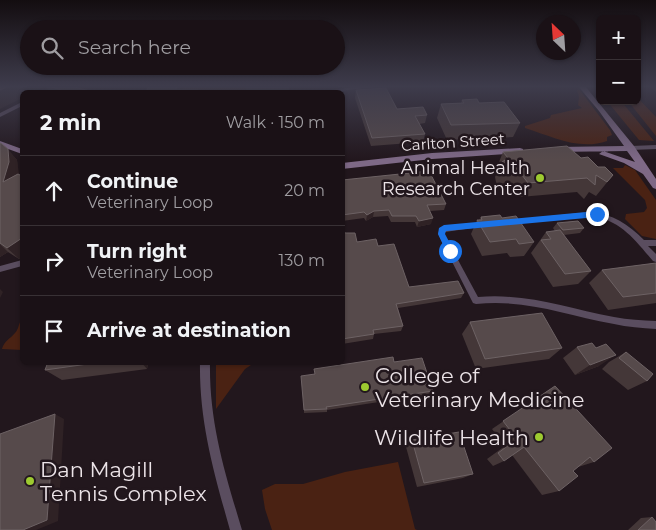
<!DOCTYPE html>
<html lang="en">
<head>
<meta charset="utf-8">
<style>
  body { margin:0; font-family:Montserrat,sans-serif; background:#271f23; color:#f1f3f6 }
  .controls { position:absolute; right:15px; top:15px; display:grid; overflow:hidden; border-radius:8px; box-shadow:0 1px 4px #0004 }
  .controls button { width:45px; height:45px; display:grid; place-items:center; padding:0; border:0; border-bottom:1px solid #383135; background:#1a1116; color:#f1f3f6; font:25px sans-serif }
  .compass { position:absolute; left:536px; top:15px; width:45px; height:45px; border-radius:50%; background:#1a1116; box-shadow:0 1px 4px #0004; rotate:335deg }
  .stop { position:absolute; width:15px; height:15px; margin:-11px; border:4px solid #1a73e8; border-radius:50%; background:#fff }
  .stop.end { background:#1a73e8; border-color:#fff; box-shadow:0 1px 5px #0008 }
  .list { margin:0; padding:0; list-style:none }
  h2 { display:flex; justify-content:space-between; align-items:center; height:65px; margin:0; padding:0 20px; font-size:21px }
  h2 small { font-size:16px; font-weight:400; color:#9f9da1 }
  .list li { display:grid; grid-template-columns:32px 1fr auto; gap:15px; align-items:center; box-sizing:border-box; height:70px; padding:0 20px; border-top:1px solid #383135 }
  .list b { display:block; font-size:19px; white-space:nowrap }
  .list p { margin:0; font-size:16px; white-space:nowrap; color:#9f9da1 }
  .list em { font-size:16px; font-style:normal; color:#9f9da1 }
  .icon { flex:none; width:28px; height:28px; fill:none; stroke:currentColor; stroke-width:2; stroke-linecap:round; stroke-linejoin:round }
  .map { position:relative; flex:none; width:656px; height:530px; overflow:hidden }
  .search { position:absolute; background:#1a1116; box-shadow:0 1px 4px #0004; left:20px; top:20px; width:325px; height:55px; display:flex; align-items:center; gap:12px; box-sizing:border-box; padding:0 18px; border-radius:28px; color:#9f9da1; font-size:19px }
  .panel { position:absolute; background:#1a1116; box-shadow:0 1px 4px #0004; left:20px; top:90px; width:325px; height:275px; border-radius:8px }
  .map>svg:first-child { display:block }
  .green { fill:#4a2213 }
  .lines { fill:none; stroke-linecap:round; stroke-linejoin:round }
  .street { fill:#5a4d5f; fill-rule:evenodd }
  .secondary { fill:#7e6986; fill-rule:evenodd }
  .wall { fill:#443738 }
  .shaded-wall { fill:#2f2225 }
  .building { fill:#564a4b; stroke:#6d6264 }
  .route { fill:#1a73e8 }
  .poi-dot { fill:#9dca30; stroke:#22171d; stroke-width:2 }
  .labels { text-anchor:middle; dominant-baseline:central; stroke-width:5; stroke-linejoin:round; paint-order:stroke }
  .far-street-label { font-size:15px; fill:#ece4e8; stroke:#22171d }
  .poi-label { font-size:18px; fill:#ece4e8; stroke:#22171d; text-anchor:end }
  .near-poi-label { font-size:21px; fill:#ece4e8; stroke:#22171d; text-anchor:start }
</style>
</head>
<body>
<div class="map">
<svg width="656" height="530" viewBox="0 0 656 530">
  <rect width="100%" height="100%" fill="#22171d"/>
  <path class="green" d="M184,86H245V92H183Z
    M579,89L610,130L612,135L607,137V141C579,151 551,136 525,128V126L550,118L551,115L582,108L578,105L579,97L577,90Z
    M637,97L656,117V136L628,101H637Z
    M607,101H621L654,141L639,140Z
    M625,165L635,170L656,200V239L642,236L625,219L626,214L644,212L647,208L645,200L613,168H623Z
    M22,319V350L2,349C4,341 10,339 15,333C19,329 18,324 22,319Z
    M216,363H254L245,369L216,409Z
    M398,462L415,529L417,530H272L265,509L262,490L275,484H303L345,472Z"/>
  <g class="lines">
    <path class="street" d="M54,86H59L49,92H44Z
      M364,86H377L375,87L331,92H321L323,91Z
      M20,103H22V106L0,117V113Z
      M656,145V149L631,150L628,148L631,146Z
      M590,212C613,214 628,224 644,240H656V246H648L656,254V262L653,261C635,240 620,219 590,216L511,224L508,222L511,220Z
      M484,222H486L487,224L486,226L445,232L444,234L478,297C528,293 566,308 614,317C628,320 642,320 656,321V329C642,328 627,327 614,324C564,315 528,299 476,304L473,303L438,234L440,228L442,227Z
      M22,260V266L0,272V266Z
      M200,362H210C209,423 225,473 242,530H230C214,473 199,422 200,362Z"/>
    <path class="secondary" d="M578,86H585L634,146L656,179V189L653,188L643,174L624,163L599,154L603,151L635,162L627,151L553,152L552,150L556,147L624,146L599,111Z
      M0,141L22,149V154L0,146Z
      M520,148L523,149V153L432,159L342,169V163L432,153Z"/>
  </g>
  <path class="wall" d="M46,86H71L93,92H50Z
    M245,86H289V91L274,92H246Z
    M649,86H656V92Z
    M356,90L397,109L427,115L425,123L419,124L425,134L423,142L371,146L355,98Z
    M462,100L479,103L520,123L513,137L447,140L437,118L441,104L461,103Z
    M0,143L17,160L18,175H20L22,173V256L19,259L8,252L0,257Z
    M503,152L581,158L613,175L596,196L589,192L584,199L577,192L520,197L511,186L497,187L495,177L499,169L497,167Z
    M342,180L446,204L444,210L430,211L431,224L417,227L415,222H391L388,216L373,217L366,221L364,218L342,221Z
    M481,217L502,218L534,242L524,256L510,257L507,253L482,256L471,234L477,220H479Z
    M557,223L584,228L580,233L564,235L591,271L578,284L553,287L531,253L546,232L555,231L553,228Z
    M342,225L345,233L357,242L378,246L409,287L464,293L461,298L398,308L403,326L401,331L374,334L373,339L342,344Z
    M656,263V303L608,310L589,283L602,270Z
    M470,322L562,348L549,359L476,369L462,334Z
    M577,347L599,366L575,375L563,358Z
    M626,352L647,381L628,390L602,369L609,362Z
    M48,362H162L148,364L147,369L62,380L45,370Z
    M394,362L433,391L431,394L327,410V412L304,413V410L314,374Z
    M555,386L594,462L578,467L573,471L559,491L542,495L512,455L504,461L493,466L487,459L505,446L492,429Z
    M412,440L473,474L463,478L417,487L406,447Z
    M652,517L656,530H628L641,518Z"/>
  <path class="shaded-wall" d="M9,86H46L33,92H22V98L0,109V90Z
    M177,86H182L180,92L176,90Z
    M8,149L17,160L19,174L13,193L3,182Z
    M374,211L373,217L366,221L367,215Z
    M433,218L431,224L417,227L419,221Z
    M22,238V256L19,259L7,248Z
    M0,244L8,252L0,257Z
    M0,289L3,292L0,298Z
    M616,355L599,366L575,375L590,365Z
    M141,362H146L148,364L147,369Z
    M55,414L64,419L58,521L36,530H23Z"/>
  <path class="building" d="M0,86H9L0,90Z
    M49,86H71L93,92H67Z
    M149,86H177L176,90H198V92H146Z
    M386,88L397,109L423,107L427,115L415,116L425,134L372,138L356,90Z
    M477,99L479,103L504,102L520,123L451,125L441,104L464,103L462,100Z
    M0,143L2,144L8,149L9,162L3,182L18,174L20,175L22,173V238L7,248L0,243Z
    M567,146L581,158L588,157L598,167H605L613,175L607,182L596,175L595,185L587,178L528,183L519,171L503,173L502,162L508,158L503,152Z
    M429,171L446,204L427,205L433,218L419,221L416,216H392L389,210L374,211L367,215L364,212L342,215V180Z
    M500,215L502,218L516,216L534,242L519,244L516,239L490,242L477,220H482L481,217Z
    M578,221L584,228L563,230L557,223Z
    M342,225L345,233H355L357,242L376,239L378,246L394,244L409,287L458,281L464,293L396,304L403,326L373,330L374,334L342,339Z
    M560,230L591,271L565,274L541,240L551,239L546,232Z
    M656,263V293L623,297L602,270Z
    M542,313L562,348L485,359L470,322Z
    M592,343L596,348L606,344L616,355L590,365L577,347Z
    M626,352L653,374L647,381L619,358Z
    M393,357L394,362L422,358L433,391L326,407L327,409L304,410L301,376L315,374L314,369Z
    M48,362H102L45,370Z
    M555,386L612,448L594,462L590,457L573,471L578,476L559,491L524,447L504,461L498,453L517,439L503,421Z
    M55,414L47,520L23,530H0V434Z
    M459,432L473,474L424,483L412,440Z
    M652,517L656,522V530H638Z"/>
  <linearGradient id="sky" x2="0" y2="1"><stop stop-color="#130d10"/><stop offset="0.54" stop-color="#3e3c4c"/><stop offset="1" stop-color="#3e3c4c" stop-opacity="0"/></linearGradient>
  <rect width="656" height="160" fill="url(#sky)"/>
  <path class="route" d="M597,211L601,214L597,217L446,231L445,234L454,251L450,254L447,253L438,234L439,228L444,225Z"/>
  <g class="poi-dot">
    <circle cx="540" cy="178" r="5"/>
    <circle cx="365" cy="387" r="5"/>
    <circle cx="539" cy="437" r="5"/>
    <circle cx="30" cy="481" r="5"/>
  </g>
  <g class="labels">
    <g class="far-street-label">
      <text transform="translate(453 142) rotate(-4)">Carlton Street</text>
    </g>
    <g class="poi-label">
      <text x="530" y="168">Animal Health<tspan x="530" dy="21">Research Center</tspan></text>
    </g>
    <g class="near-poi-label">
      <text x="375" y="375">College of<tspan x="375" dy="24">Veterinary Medicine</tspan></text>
      <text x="529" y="437" text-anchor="end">Wildlife Health</text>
      <text x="40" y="469">Dan Magill<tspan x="40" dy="24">Tennis Complex</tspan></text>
    </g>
  </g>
</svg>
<div class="controls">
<button>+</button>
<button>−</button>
</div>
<svg class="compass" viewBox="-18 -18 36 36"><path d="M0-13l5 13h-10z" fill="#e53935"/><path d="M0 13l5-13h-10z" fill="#9f9da1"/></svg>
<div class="stop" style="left:450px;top:251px"></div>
<div class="stop end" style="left:597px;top:214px"></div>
<div class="search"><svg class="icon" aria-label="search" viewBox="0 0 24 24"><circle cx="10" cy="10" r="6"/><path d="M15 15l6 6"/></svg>Search here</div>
<section class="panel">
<h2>2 min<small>Walk · 150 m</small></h2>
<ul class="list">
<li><svg class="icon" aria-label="ahead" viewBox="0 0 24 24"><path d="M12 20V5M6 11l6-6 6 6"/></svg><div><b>Continue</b><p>Veterinary Loop</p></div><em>20 m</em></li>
<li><svg class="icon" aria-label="right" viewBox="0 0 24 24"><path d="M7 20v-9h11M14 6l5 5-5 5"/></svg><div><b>Turn right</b><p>Veterinary Loop</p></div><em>130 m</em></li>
<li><svg class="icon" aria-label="arrive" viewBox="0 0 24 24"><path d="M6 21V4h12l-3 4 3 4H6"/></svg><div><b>Arrive at destination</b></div></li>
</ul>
</section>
</div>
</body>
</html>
